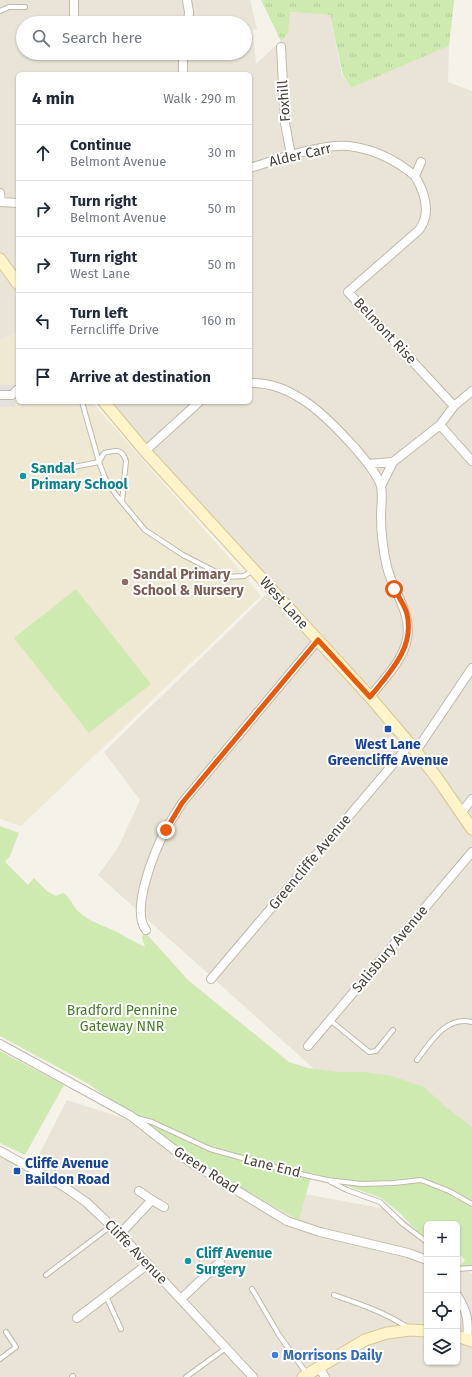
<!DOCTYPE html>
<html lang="en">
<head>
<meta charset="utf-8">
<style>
  body { margin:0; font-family:"Fira Sans",sans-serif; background:#f6f6f7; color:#1f2937 }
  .controls { position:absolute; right:12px; bottom:12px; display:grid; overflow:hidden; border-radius:6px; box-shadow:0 1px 3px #0004 }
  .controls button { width:36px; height:36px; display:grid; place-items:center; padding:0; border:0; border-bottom:1px solid #e0e1e3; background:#fff; color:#1f2937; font:20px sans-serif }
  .stop { position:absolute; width:12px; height:12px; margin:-9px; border:3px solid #ea580c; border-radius:50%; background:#fff }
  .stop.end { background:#ea580c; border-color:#fff; box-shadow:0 1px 4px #0008 }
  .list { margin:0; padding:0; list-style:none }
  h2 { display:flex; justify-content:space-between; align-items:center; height:52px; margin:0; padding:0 16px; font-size:17px }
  h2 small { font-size:13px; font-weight:400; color:#747a83 }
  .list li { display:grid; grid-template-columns:26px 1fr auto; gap:12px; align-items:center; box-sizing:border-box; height:56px; padding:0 16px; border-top:1px solid #e0e1e3 }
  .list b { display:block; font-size:15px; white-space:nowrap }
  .list p { margin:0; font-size:13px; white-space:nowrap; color:#747a83 }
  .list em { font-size:13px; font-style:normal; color:#747a83 }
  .icon { flex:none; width:22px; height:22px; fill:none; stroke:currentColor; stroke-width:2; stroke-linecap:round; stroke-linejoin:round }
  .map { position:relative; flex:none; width:472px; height:1377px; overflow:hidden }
  .search { position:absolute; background:#fff; box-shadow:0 1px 3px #0004; left:16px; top:16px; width:236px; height:44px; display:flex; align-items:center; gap:10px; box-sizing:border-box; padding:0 14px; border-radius:22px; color:#747a83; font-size:15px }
  .panel { position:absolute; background:#fff; box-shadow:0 1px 3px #0004; left:16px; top:72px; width:236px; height:332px; border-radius:6px }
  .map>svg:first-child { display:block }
  .residential { fill:#e9e4d7; fill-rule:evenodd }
  .education { fill:#efe8d3 }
  .grass { fill:url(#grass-tufts) }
  .park { fill:#cfeab1 }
  .parking { fill:#e4e2de }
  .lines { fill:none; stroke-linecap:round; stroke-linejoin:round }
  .lane-casing { stroke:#c1baab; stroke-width:6 }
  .street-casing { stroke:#c1baab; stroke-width:10 }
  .secondary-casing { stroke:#d7c798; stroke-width:13 }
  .lane { stroke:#fff; stroke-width:4 }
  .street { stroke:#fff; stroke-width:8 }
  .secondary { stroke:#fff4ca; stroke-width:11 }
  .route { stroke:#ea580c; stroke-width:5 }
  .culture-dot { fill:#0f9aa8; stroke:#fff; stroke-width:1.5 }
  .education-dot { fill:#8d6e63; stroke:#fff; stroke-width:1.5 }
  .transit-dot { fill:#1a4fb4; stroke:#fff; stroke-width:1.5 }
  .shop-dot { fill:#3f7fe0; stroke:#fff; stroke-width:1.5 }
  .labels { text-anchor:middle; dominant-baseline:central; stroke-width:4; stroke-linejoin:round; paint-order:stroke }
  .street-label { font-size:14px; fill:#494337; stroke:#fff }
  .culture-label { font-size:14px; font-weight:bold; fill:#0d838f; stroke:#fff; text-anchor:start }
  .education-label { font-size:14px; font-weight:bold; fill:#785e54; stroke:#fff; text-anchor:start }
  .transit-label { font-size:14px; font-weight:bold; fill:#164399; stroke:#fff }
  .park-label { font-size:14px; fill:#467e27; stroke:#fff }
  .shop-label { font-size:14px; font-weight:bold; fill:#366cbe; stroke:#fff; text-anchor:start }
</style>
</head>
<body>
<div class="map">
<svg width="472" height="1377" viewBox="0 0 472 1377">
  <defs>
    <pattern id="grass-tufts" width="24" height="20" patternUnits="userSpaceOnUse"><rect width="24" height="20" fill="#cfeab1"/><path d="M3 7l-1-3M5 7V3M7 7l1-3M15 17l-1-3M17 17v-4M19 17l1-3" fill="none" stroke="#b3ca99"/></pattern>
  </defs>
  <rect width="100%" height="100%" fill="#f5f2ea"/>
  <path class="residential" d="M0,0H250L257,29L253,30L256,64L288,34L289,12L330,15L342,75L351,88L449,46L448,82L472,91V1128L332,1085L98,875L118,848L140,800L104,752L275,586L156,455L113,402H250V74H18V332L0,340ZM23,23H245V53H23Z
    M67,1100L126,1119L238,1198L255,1185L392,1210L427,1238V1362H457V1262L472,1274V1377H0V1157L30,1172Z"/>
  <path class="education" d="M18,332V402H92L238,568L261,596L21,826L0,819V340Z"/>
  <path class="grass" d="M261,0H454V2L449,46L351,88L343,75L330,15L290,12L288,34L281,41Z"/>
  <path class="park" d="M76,589L151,684L89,733L14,638Z
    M0,826L19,833L10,856L5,862L28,885L34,878L47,891L56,896L63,893C71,897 72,906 79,912C90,922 105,926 117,932C126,937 135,942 145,947L142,938L143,930L188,980L289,1062L308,1068L338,1072H365L392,1076L424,1087L446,1107L472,1127V1266H461V1264L465,1260L460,1255L457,1258V1224H427V1238L413,1227L400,1213L381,1198L312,1173L299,1220L215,1173L87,1083L0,1036Z
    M0,1051L64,1085L25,1155L0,1143Z"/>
  <path class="parking" d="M0,385H15V407H0Z"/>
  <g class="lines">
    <defs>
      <path id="lane" d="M0,11L9,7H25
        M82,402L99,462L105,478L116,495L145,530L183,555L226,577L244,576L253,570
        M56,469L74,467L99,462L104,453C116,450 122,448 126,461L122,502
        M330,1020L369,1052L376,1051L393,1030
        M417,1060C430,1043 446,1015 472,1022
        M137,1118L152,1122L210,1149L292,1172L327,1180L362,1184L394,1183L421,1180L449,1191L472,1204
        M331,1182L347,1190L380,1202L403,1224L427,1242
        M457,1269L472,1268
        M46,1275L111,1226
        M252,1289L279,1335L307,1374
        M334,1295C360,1304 384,1312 407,1327
        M106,1296L121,1329
        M0,1359L16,1347L6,1332
        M72,1377L73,1376
        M186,1377L226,1348"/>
      <path id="street" d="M74,0V23
        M187,0L189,12L188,23
        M281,47L285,123L291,155
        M183,53V74
        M421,162L415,176C425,193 432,213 419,230L348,292L454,406L440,425L472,461
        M250,168C276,160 322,143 349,146C373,149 396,160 415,176
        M0,193L1,202
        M0,202L18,203
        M250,383C293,381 329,419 355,448C364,459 377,473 381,486C383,495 381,507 381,516C381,533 383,550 387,567C393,592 412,612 407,639C403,661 383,680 370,697
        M0,395H12L18,389
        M454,406L472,391
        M145,451L199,402
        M393,462L440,425
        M368,464L393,462L381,486
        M416,751L472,668
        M461,813L472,799
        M146,930C130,910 155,850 166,829C171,820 177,812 182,803L318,640
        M211,979L410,744
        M0,1044L131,1116L190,1162L287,1221L320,1232L408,1253L427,1260
        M308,1046L472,852
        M0,1151L63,1186L86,1202L120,1234L253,1377
        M152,1200L164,1207
        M120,1234L152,1200L139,1191
        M457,1295C467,1311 469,1320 467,1339
        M181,1299L220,1262
        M77,1318L148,1264
        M319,1367L325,1377"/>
      <path id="secondary" d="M0,259L18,284
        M104,402L145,451L370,697L410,744L437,778L472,829
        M457,1336L472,1341
        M303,1377L365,1340L387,1333L410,1330L427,1331"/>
    </defs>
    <use href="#lane" class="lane-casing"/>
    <use href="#street" class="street-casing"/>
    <use href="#secondary" class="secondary-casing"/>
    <use href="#lane" class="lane"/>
    <use href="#street" class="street"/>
    <use href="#secondary" class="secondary"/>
  </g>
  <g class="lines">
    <path class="route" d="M166,830L182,803L318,640L370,697C389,673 415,648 407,614C405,606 399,597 394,589"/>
  </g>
  <g class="culture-dot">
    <circle cx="23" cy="476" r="4"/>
    <circle cx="188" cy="1261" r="4"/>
  </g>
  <circle class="education-dot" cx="125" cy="582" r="4"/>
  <g class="transit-dot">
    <rect x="384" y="725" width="8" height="8" rx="2"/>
    <rect x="13" y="1167" width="8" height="8" rx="2"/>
  </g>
  <circle class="shop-dot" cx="275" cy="1355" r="4"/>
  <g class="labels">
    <g class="street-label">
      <text transform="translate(284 101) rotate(-94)">Foxhill</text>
      <text transform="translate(300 155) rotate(-13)">Alder Carr</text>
      <text transform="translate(385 331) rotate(47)">Belmont Rise</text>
      <text transform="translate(284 603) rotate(48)">West Lane</text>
      <text transform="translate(310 862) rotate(-50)">Greencliffe Avenue</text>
      <text transform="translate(390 949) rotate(-50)">Salisbury Avenue</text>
      <text transform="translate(272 1166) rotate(14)">Lane End</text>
      <text transform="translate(206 1170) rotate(33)">Green Road</text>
      <text transform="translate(136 1252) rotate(46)">Cliffe Avenue</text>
    </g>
    <g class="culture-label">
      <text x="31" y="468">Sandal<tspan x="31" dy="16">Primary School</tspan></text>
      <text x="196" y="1253">Cliff Avenue<tspan x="196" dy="16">Surgery</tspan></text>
    </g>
    <g class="education-label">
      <text x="133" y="574">Sandal Primary<tspan x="133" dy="16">School &amp; Nursery</tspan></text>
    </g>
    <g class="transit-label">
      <text x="388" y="744">West Lane<tspan x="388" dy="16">Greencliffe Avenue</tspan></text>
      <text x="25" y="1163" text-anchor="start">Cliffe Avenue<tspan x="25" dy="16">Baildon Road</tspan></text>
    </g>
    <g class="park-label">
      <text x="122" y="1010">Bradford Pennine<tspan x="122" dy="16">Gateway NNR</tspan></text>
    </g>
    <g class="shop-label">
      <text x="283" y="1355">Morrisons Daily</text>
    </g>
  </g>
</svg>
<div class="controls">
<button>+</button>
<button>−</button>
<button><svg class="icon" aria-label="locate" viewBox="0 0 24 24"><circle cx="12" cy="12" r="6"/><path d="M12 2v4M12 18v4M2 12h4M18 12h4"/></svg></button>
<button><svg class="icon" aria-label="layers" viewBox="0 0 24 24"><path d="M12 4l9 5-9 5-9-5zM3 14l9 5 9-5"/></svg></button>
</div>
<div class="stop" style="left:394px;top:589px"></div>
<div class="stop end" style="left:166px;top:830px"></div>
<div class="search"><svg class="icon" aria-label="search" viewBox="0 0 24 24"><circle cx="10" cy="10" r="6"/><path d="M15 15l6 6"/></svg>Search here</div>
<section class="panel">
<h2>4 min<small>Walk · 290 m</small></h2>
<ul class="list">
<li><svg class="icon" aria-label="ahead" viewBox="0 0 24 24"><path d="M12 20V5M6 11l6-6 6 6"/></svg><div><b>Continue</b><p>Belmont Avenue</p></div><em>30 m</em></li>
<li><svg class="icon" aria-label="right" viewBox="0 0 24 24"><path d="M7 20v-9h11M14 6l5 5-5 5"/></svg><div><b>Turn right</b><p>Belmont Avenue</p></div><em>50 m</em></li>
<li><svg class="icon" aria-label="right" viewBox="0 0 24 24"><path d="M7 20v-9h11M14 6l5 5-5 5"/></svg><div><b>Turn right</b><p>West Lane</p></div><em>50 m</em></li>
<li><svg class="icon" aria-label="left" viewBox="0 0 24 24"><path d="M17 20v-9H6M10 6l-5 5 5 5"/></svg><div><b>Turn left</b><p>Ferncliffe Drive</p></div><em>160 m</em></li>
<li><svg class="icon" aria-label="arrive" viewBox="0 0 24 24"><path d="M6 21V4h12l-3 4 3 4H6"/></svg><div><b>Arrive at destination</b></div></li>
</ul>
</section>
</div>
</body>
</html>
